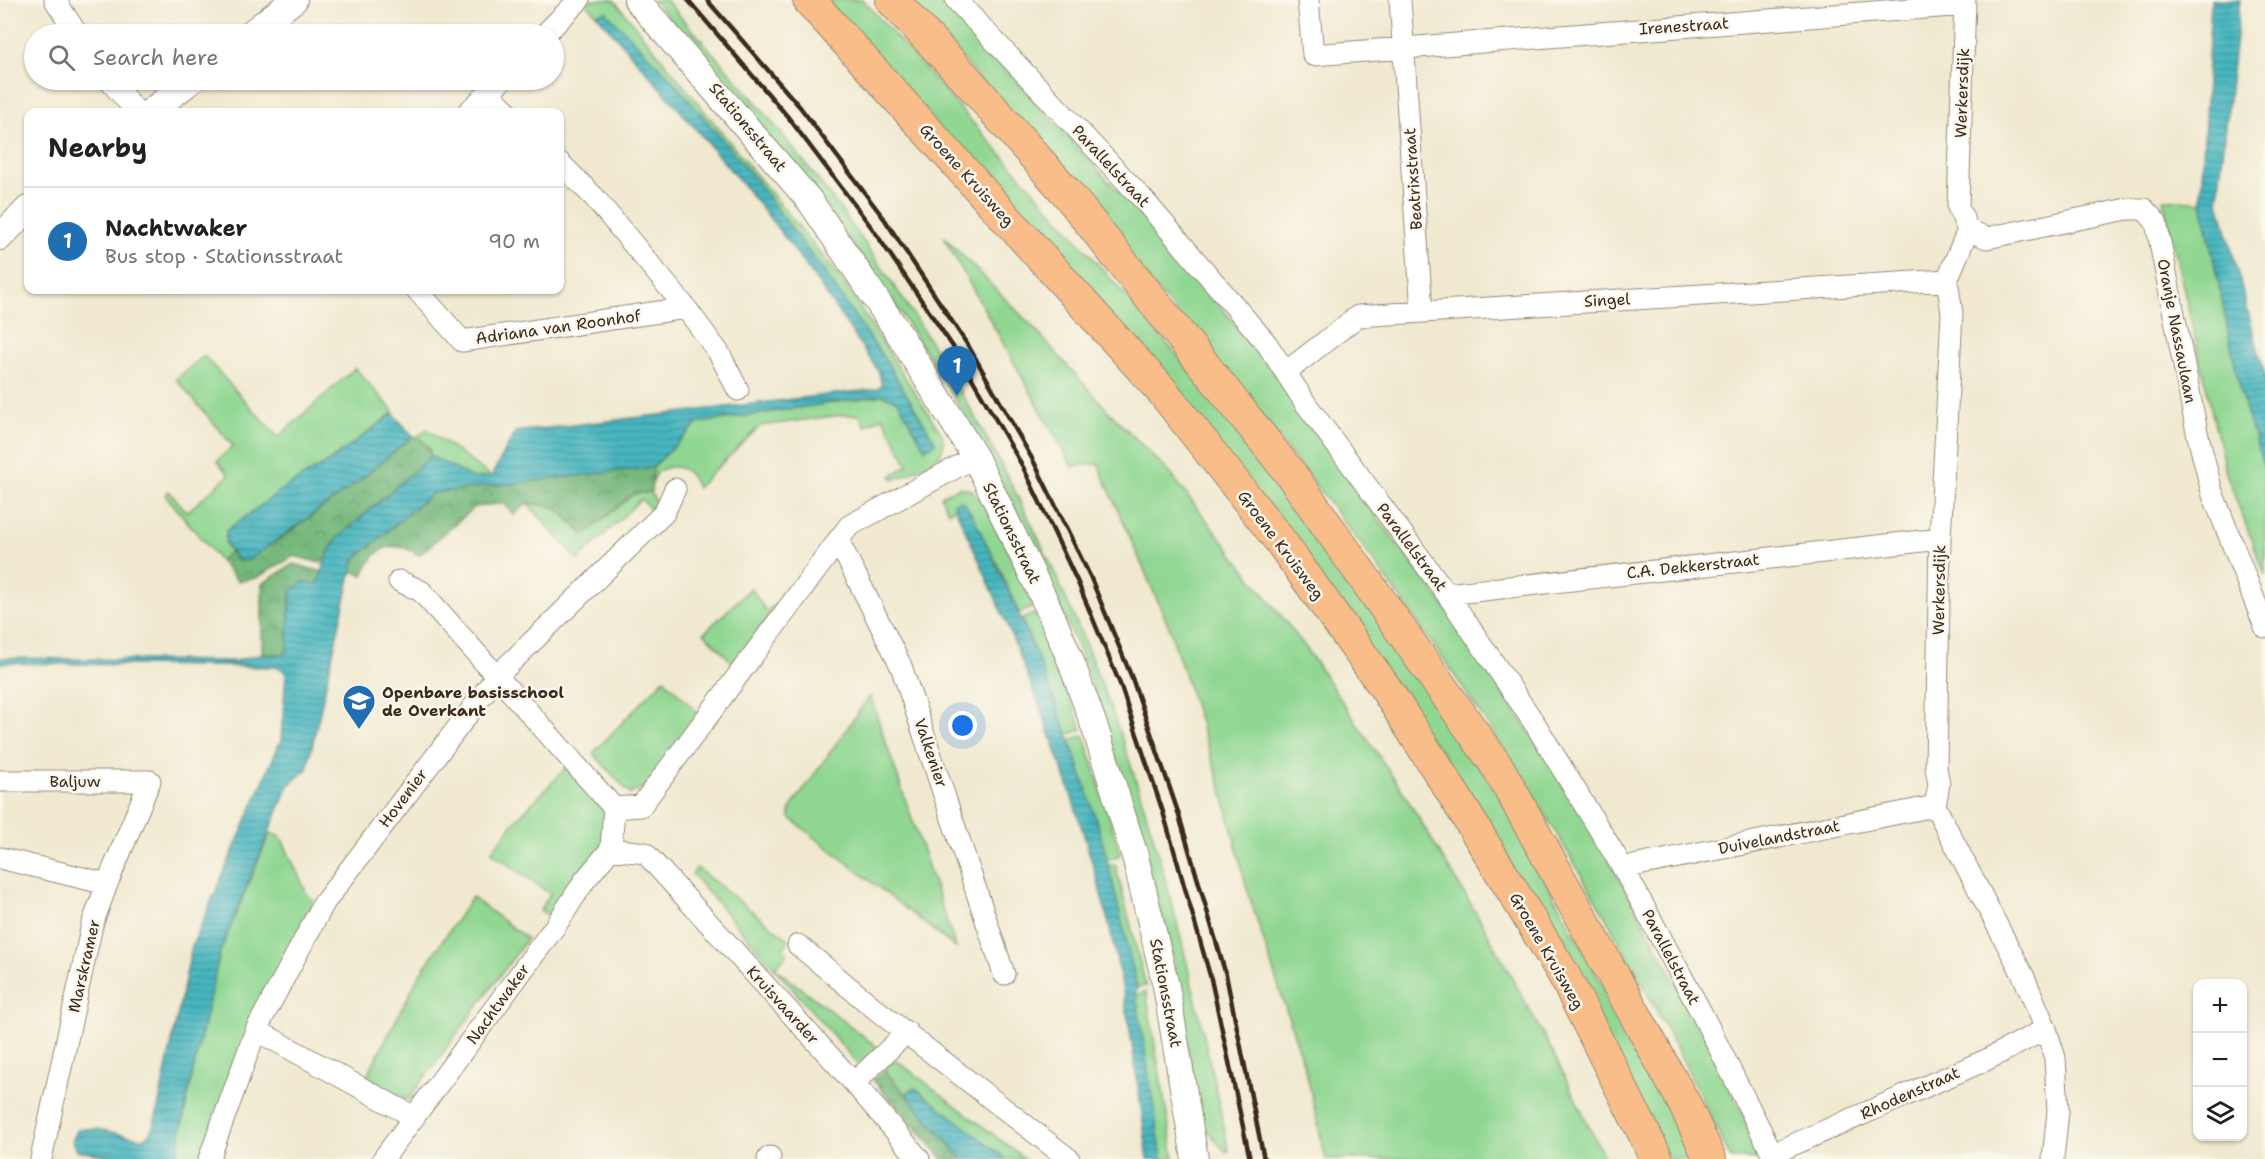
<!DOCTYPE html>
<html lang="en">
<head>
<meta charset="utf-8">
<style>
  body { margin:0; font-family:"Shantell Sans",sans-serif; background:#f6f6f6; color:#202124 }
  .controls { position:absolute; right:18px; bottom:18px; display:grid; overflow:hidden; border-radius:12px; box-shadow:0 2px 4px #0004 }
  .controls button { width:54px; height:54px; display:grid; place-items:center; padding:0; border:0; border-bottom:2px solid #e0e0e0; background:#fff; color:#202124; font:30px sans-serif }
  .you { position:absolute; left:963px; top:726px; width:21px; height:21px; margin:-15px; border:4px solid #fff; border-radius:50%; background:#1a73e8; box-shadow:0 0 0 9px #1a73e833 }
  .badge { display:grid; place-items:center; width:39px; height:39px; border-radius:50%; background:#1f6fb2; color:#fff; font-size:20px; font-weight:700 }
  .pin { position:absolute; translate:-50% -50px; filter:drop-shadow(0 2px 3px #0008) }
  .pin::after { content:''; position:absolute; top:32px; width:21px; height:18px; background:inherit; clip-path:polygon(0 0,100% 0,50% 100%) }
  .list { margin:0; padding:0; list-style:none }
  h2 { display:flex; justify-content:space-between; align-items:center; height:78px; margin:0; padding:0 24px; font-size:26px }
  h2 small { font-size:20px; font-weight:400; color:#757577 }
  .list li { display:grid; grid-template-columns:39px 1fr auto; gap:18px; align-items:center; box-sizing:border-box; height:108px; padding:0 24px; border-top:2px solid #e0e0e0 }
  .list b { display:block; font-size:22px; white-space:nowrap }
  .list p { margin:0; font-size:20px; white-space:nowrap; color:#757577 }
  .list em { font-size:20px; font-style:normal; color:#757577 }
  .icon { flex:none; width:33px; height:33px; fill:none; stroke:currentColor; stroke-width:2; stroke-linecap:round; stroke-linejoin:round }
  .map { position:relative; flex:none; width:2265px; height:1159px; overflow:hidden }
  .search { position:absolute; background:#fff; box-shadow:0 2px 4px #0004; left:24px; top:24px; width:540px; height:66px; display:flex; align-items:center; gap:15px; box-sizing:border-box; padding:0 21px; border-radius:33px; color:#757577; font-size:22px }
  .panel { position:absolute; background:#fff; box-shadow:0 2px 4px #0004; left:24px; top:108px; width:540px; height:186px; border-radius:12px }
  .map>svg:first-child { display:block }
  .grass { fill:#90d792; stroke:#668058; stroke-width:1.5 }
  .forest { fill:url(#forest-crowns); stroke:#58714d; stroke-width:1.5 }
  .water { fill:url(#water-rules); stroke:#41706f; stroke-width:1.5 }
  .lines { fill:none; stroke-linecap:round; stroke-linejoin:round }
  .minor-casing { stroke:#968a77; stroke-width:23 }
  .tertiary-casing { stroke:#968a77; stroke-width:28 }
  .primary-casing { stroke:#968a77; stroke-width:34 }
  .minor { stroke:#fff; stroke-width:21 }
  .tertiary { stroke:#fff; stroke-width:26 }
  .primary { stroke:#f8bd89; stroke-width:32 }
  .rail { stroke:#3b2a1e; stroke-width:4.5 }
  .labels { text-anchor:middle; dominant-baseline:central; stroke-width:5; stroke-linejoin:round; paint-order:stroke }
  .street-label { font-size:16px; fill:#3b2a1e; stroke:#fbf7ec }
  .poi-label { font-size:16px; font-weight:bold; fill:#3b2a1e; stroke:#fbf7ec; text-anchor:start }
</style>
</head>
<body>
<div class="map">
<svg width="2265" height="1159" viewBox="0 0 2265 1159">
  <defs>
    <pattern id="forest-crowns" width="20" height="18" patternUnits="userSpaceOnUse" patternTransform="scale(1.5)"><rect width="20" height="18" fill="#74b87c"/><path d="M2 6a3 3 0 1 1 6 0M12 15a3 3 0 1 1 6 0" fill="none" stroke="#609665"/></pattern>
    <pattern id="water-rules" width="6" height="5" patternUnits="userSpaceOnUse" patternTransform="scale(1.5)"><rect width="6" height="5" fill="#47b6c0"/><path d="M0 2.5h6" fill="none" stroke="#3c949b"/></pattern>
  </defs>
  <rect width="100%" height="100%" fill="#fbf7ec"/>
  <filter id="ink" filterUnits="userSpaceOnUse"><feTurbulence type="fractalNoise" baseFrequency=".0167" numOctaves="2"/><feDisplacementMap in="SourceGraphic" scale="12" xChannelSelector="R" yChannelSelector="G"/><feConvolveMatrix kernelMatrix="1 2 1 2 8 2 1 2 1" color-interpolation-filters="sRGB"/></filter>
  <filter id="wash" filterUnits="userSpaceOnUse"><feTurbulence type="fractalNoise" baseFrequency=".008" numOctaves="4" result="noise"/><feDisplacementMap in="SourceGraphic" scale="24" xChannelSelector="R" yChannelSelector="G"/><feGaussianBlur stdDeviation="1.35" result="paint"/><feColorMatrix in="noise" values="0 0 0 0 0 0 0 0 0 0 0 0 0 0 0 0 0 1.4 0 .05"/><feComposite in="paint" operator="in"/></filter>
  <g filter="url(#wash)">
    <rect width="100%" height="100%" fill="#f0e9d0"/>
    <path class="grass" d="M591,0H614L842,280L943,436C943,442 944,449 940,454C933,464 905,475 894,480L891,476L908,465L883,417L865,426L860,415H842L760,426L697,488C690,468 676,461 657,472L651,486L653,467L698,423L883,395L898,401L925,449L935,443L890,367L824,272L751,174L674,82L606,12L596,14L587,4Z
      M653,0H666C704,44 745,88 781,133C828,191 872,251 912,313C996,443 1065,582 1118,728C1167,865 1199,1009 1229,1151L1226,1152L1201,1124L1172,954L1137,823L1087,670L1040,558L1006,490L949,388L876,275L758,121Z
      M826,0H863L1067,228L1215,399L1319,532L1498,794L1698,1159H1669L1444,755Z
      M913,0H942L1174,252L1263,357L1308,425L1459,626L1583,813L1705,1034L1763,1159H1731C1630,944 1505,737 1363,547C1221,359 1064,181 913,0Z
      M2163,199L2202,202L2241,394L2265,471V575L2226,473Z
      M943,236L1030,324L1110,413L1170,473L1306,648L1403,792L1485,928L1551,1049L1605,1159H1326L1307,1075L1247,889L1222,790L1169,627L1098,464L1072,466Z
      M204,356L278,437L355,368L394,412L325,464L286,487L226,531L225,544L230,552L220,561L165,495L169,491L187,512L229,475L217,461L233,446L176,379Z
      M427,429L492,477L472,478L431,456L430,449L417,437Z
      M960,487L973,491L977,498L981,496L1034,607L1019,613L998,565L964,502L959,501L954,503L955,508L948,512L941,496Z
      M651,492L657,505L654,513L641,499L578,560L527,503L556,507L584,535L634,494Z
      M751,588L766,611L775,605L776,607L734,664L704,633Z
      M1036,613L1082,729L1067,735L1022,619Z
      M664,679L699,714L651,784L630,794L593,753Z
      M870,696L956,948L790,818V809Z
      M1084,735L1121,855L1107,860L1096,822L1069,741Z
      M567,767L607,813L605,843L549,915L540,911L550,894L491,852L516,820Z
      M270,833L281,837L308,896L314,900L201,1159H176L191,1080L220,952Z
      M1115,864L1146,986L1137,987L1108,866Z
      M697,868L789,940L783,949L788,953L775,968L880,1049L860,1066L692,874Z
      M472,897L527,939L408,1100L366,1078L420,974Z
      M1146,992L1174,1157L1162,1159L1136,995Z
      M895,1059L1025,1159H1006L915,1088L907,1093L909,1098L884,1070Z"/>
    <path class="forest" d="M413,436C422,437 429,448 431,456L338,538L329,551L325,564L294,556L256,578L238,581L220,561L230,552L239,561L279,540L354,485Z
      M653,467L651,492L633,494L584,535L556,507L527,503L514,515L503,503L475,507L419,555C392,538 375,547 363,575L352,571L354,560L432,493Z
      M293,564L323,572L320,582L313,585L304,582L291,591L287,652L283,655L262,654V584Z
      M884,1070L963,1159H943L873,1080Z"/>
    <path class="water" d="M2211,0H2240L2218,198L2265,376V471L2241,394L2201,198Z
      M606,12L674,82L751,174L824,272L890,367L936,443L925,449L898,401L883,395L698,423L653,467L432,493L354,560L307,769L288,786L220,952L191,1080L176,1159H127L79,1151L75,1148L72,1141L78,1129H97L144,1139L150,1134L156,1117L192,946L281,740L286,673L279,667L0,663V658L235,661L262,654L283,655L287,651L291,591L304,582L318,584L329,551L338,538L431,456L472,478L491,477L515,432L877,389L882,386L879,372C843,319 808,266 768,216C713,147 654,81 596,14Z
      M393,414L413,436L354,485L249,560L239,561C229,551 225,546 226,531L286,487L325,464Z
      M959,501L964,502L974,518C1022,616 1066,718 1097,823C1113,877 1124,933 1137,987L1136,995L1162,1159H1148C1137,1080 1127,994 1107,917C1071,775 1017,640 955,508L954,503Z
      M915,1088L1006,1159H963L909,1098L907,1093L911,1089Z"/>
  </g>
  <g filter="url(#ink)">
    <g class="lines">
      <defs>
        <path id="minor" d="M55,0L77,34
          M956,0L1142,198L1267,344L1306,404L1447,594L1535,724L1623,868L1702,1014L1775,1159
          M1308,0L1313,55L1965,5
          M1400,0L1422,311
          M1965,0L1958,207L1968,230L1947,280L1952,313L1940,539L1936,768L1939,784L1935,806L2023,975L2046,1029L2055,1058L2058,1111L2053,1159
          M545,34L579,0
          M109,80L137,112
          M488,93L508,112
          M468,112L502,80
          M1968,230L1987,238L2127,209H2144L2156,222L2197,432L2212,492L2265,627
          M417,290L462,341L686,308L594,197L560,163
          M686,308L719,353L738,390
          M1286,372L1358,316L1947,280
          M838,540L901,666L1004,974
          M399,581L421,591L614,808
          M1447,594L1940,539
          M0,781H150L107,884L92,925L41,1159
          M0,858L107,884
          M1623,868L1935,806
          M798,945L874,1008L1069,1159
          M256,1030L414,1117
          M854,1083L907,1032
          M1772,1154L1986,1060L2046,1029
          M209,1159L256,1030L324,903L497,676L664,513L675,489
          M383,1159L556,925L585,880L611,849
          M768,1159L770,1157
          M919,1159L854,1083L645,853L611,849L614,808L641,806L849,526L975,457"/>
        <path id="tertiary" d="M637,0L810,201L896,329L975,457L1047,605L1070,659L1095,728L1135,856L1166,986L1195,1159
          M250,34L294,0
          M150,112L192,80
          M0,237L28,209"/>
        <path id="primary" d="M809,0L1163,392L1281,542L1386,689L1457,800L1564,975L1657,1159
          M892,0L970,83L1066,192L1290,473L1499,769L1684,1103L1710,1159"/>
      </defs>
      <use href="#minor" class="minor-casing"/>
      <use href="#tertiary" class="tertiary-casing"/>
      <use href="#primary" class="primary-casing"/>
      <use href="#minor" class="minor"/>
      <use href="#tertiary" class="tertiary"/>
      <use href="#primary" class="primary"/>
      <path class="rail" d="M688,0L788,117L872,228L958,354L1023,467L1078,583L1120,684L1163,812L1211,979L1250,1159
        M707,0L800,107L885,220L969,347L1034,462L1090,576L1132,678L1177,809L1226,975L1264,1159"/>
    </g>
  </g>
  <defs>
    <symbol id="school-pin" viewBox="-11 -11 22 30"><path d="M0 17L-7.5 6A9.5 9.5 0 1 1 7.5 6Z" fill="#1f6fb2" stroke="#fbf7ec"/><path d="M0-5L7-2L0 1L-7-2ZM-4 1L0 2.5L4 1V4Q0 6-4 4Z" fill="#fff"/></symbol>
  </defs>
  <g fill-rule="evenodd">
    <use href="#school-pin" x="340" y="682" width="38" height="52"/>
  </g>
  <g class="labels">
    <g class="street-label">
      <text transform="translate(1684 26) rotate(-4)">Irenestraat</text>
      <text transform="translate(1962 93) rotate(-88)">Werkersdijk</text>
      <text transform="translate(748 127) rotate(50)">Stationsstraat</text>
      <text transform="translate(1111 166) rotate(47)">Parallelstraat</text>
      <text transform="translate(967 175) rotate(48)">Groene Kruisweg</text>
      <text transform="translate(1413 179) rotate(-94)">Beatrixstraat</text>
      <text transform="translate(1607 300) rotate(-3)">Singel</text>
      <text transform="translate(558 327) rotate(-8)">Adriana van Roonhof</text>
      <text transform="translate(2177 331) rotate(79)">Oranje Nassaulaan</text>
      <text transform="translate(1012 533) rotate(64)">Stationsstraat</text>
      <text transform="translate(1281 545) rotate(53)">Groene Kruisweg</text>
      <text transform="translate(1412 547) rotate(53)">Parallelstraat</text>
      <text transform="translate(1693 566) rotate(-6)">C.A. Dekkerstraat</text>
      <text transform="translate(1939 590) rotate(-89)">Werkersdijk</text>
      <text transform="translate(931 753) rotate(71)">Valkenier</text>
      <text x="75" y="781">Baljuw</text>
      <text transform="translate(403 798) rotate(-53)">Hovenier</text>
      <text transform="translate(1779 837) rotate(-11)">Duivelandstraat</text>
      <text transform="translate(1547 951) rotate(60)">Groene Kruisweg</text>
      <text transform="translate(1671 957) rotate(62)">Parallelstraat</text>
      <text transform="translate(84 966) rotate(-77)">Marskramer</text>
      <text transform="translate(1166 993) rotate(79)">Stationsstraat</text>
      <text transform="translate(498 1004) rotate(-54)">Nachtwaker</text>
      <text transform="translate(783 1005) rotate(48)">Kruisvaarder</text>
      <text transform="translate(1910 1093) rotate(-24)">Rhodenstraat</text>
    </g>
    <g class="poi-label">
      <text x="382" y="692">Openbare basisschool<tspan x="382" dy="18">de Overkant</tspan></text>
    </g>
  </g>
</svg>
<div class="controls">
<button>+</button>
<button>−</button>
<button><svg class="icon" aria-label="layers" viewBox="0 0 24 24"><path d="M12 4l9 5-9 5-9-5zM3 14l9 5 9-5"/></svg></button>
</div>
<div class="you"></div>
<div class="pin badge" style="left:957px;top:396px">1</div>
<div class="search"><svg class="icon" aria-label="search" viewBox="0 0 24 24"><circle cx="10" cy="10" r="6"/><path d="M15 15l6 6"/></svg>Search here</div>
<section class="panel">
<h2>Nearby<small></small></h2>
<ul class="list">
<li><span class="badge">1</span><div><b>Nachtwaker</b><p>Bus stop · Stationsstraat</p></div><em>90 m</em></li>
</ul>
</section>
</div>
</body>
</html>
